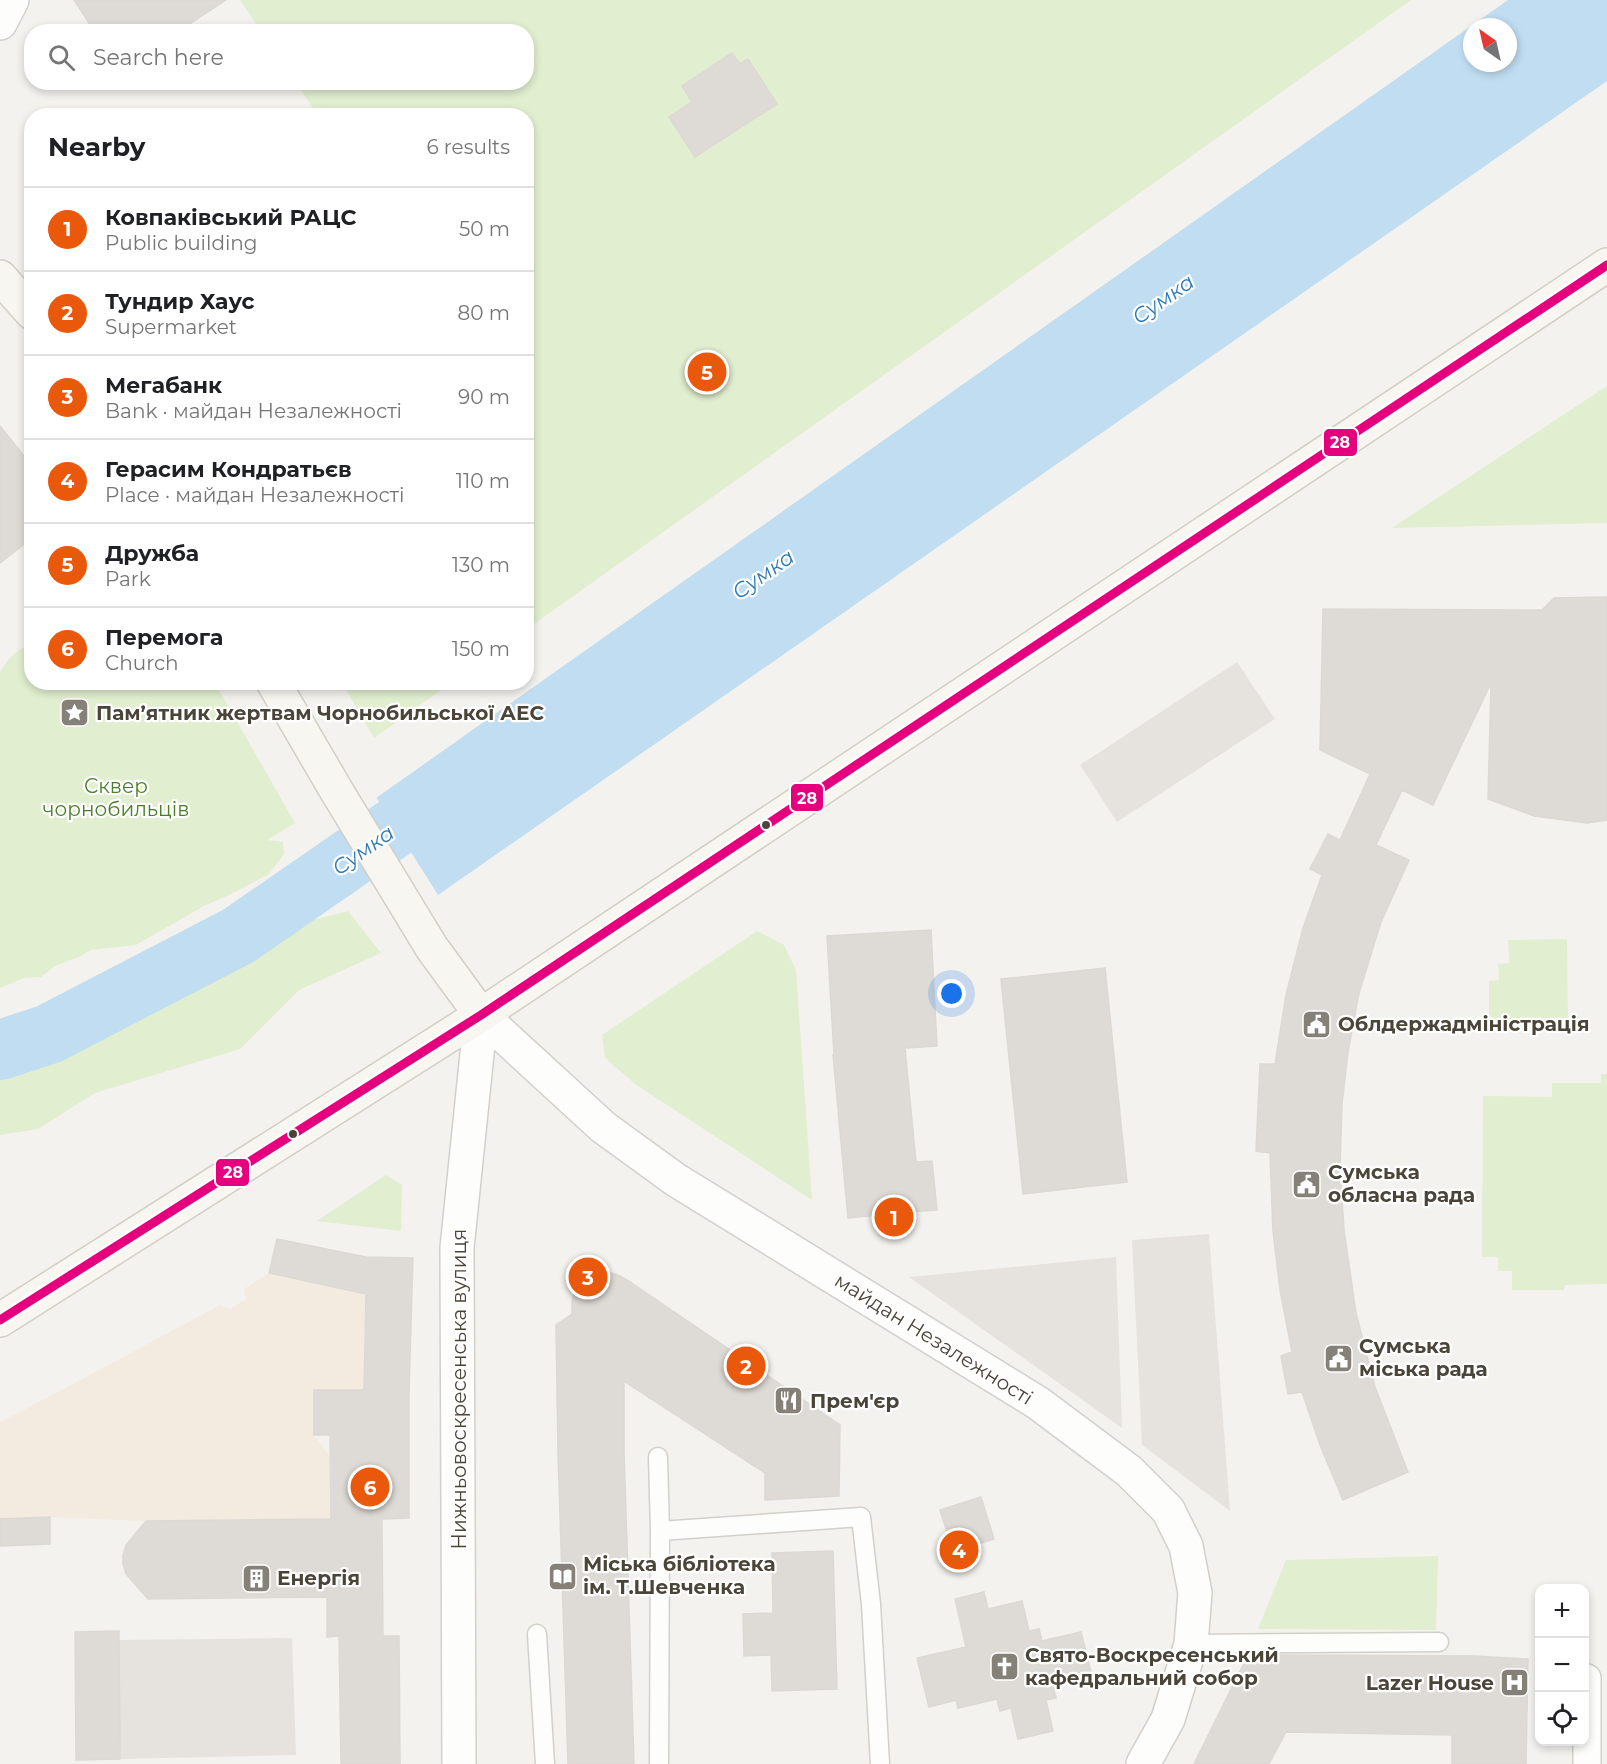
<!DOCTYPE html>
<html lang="en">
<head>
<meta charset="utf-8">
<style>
  body { margin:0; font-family:Montserrat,sans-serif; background:#f6f6f6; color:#202124 }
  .controls { position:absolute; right:18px; bottom:18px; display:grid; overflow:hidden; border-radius:12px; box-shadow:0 3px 9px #0003 }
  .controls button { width:54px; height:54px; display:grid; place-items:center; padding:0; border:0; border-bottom:2px solid #e0e0e0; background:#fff; color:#202124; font:30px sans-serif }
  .compass { position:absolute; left:1463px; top:18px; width:54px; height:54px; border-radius:50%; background:#fff; box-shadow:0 3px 9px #0003; rotate:326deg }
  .you { position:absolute; left:952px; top:994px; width:21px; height:21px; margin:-15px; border:4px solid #fff; border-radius:50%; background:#1a73e8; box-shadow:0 0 0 9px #1a73e833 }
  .badge { display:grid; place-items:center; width:39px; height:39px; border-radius:50%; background:#ea580c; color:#fff; font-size:20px; font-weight:700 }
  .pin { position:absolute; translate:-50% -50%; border:3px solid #fff; box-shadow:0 2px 6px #0006 }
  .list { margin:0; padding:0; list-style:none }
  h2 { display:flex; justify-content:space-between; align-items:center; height:78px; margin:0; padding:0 24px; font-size:26px }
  h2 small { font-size:20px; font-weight:400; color:#757577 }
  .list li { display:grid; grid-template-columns:39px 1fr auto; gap:18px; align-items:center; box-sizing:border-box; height:84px; padding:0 24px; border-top:2px solid #e0e0e0 }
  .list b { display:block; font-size:22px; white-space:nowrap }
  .list p { margin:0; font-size:20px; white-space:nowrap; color:#757577 }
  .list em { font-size:20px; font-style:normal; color:#757577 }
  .icon { flex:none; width:33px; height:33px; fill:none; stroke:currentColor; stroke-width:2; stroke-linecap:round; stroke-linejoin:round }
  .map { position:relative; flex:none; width:1607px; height:1764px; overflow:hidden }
  .search { position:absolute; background:#fff; box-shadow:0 3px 9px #0003; left:24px; top:24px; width:510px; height:66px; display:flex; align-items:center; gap:15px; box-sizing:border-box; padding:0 21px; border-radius:24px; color:#757577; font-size:22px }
  .panel { position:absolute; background:#fff; box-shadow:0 3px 9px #0003; left:24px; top:108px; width:510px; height:582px; border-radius:24px }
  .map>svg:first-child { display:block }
  .commercial { fill:#f3ebdf }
  .green { fill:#e1eecf }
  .parking { fill:#e6e3df }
  .water { fill:#c0ddf1; fill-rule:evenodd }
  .pier { fill:#f4f2ee }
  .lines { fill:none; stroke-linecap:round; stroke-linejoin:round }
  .river { stroke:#c0ddf1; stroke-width:60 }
  .building { fill:#dedbd6; stroke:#dcd9d4; stroke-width:1.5 }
  .service-casing { stroke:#d2d0cb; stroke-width:21 }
  .pedestrian-casing { stroke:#d2d0cb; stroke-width:30 }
  .minor-casing { stroke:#d2d0cb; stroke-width:36 }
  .tertiary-casing { stroke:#d2d0cb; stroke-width:36 }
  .secondary-casing { stroke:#d3cfc5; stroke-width:36 }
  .service { stroke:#fdfdfc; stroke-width:18 }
  .pedestrian { stroke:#fdfdfc; stroke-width:27 }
  .minor { stroke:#fdfdfc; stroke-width:33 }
  .tertiary { stroke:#fdfdfc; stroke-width:33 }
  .secondary { stroke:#f7f6f1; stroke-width:33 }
  .bus-1-casing { stroke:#fff; stroke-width:14 }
  .bus-1 { stroke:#e5007d; stroke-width:9 }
  .bus-dot { fill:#4b4439; stroke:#fff; stroke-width:2 }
  .labels { text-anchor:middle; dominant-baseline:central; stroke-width:4.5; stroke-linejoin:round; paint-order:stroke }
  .poi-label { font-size:20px; font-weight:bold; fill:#4b4439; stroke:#fff; text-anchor:start }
  .park-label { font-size:20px; fill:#4a7f2a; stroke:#fff }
  .street-label { font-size:20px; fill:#4b4439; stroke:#fff }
  .water-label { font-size:21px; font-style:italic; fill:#2e7ab2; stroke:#fff }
  .line-badge { stroke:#fff; stroke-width:2 }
  .badge-label { font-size:16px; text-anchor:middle; font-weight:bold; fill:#fff }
</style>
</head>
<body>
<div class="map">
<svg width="1607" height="1764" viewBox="0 0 1607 1764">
  <rect width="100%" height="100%" fill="#f4f2ee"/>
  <path class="commercial" d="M269,1273L366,1294L364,1390H314V1435L330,1457L331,1519L140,1521L50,1517L0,1519V1422L58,1392L220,1305L230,1309L246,1299L244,1289Z"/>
  <path class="green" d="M240,0H1411L527,629L526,116L318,115L296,83L526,82V32L261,31Z
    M1607,386V523L1392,528Z
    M31,646L32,682L215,683L295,823L267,840L283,842L284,854L269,874L231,894L204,906L136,945L91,950L79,957L55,966L41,977L24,978L0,988V672C8,660 17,647 31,646Z
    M342,683H451L374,738Z
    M348,911L381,953L299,990L240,1049L95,1093L38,1129L0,1135V1071L49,1043L99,1035L194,967L238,932L290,926Z
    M757,931L784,945L796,970L812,1200L635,1084L605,1058L602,1035Z
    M1567,939L1568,1018L1489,1020V981L1499,980L1498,964L1509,963L1508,940Z
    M1601,1074H1607V1284L1565,1285L1564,1290H1512V1271H1498V1257H1482L1483,1096L1552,1097V1083H1601Z
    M386,1175L402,1185L401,1231L317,1221Z
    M1438,1556L1436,1630L1258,1629L1286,1560Z"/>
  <path class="parking" d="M1237,662L1275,719L1117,822L1080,765Z
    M1209,1234L1230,1511L1142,1445L1132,1240Z
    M1116,1257L1122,1428L909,1277Z
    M292,1638L296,1755L120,1759L119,1640Z"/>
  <path class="water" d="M1508,0H1607V81L438,895L376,798ZM1472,27H1508V63H1472Z"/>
  <path class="pier" d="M375,795L438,895L440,897L436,896L374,800Z"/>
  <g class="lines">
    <path class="river" d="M0,1050L49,1034L238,936L462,781"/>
  </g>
  <path class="building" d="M74,0H226L177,32H95Z
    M732,53L740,64L748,59L777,104L695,157L669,117L692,102L682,86Z
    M0,426L32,466V538L0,563Z
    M1607,597V820L1587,823L1534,816L1488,799L1491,683L1433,805L1402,790L1376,845L1409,860L1381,922L1359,993L1348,1052L1342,1104L1340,1170L1344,1230L1356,1313L1375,1387L1408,1472L1343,1500L1320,1445L1302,1392L1288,1394L1281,1356L1292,1352L1280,1290L1273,1231L1270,1153L1256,1151L1260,1064H1275L1286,995L1303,928L1322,875L1310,869L1328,834L1340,840L1370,774L1320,750L1323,609L1542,610L1554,598Z
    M931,930L937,1046L905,1048L916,1162L932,1161L937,1210L907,1212L908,1224L881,1226L880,1215L848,1218L833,1055H834L827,936Z
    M1105,968L1127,1182L1023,1194L1001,979Z
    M277,1239L366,1257L413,1258L409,1390V1518L382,1519L383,1636H399L400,1764H341L339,1636L327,1637V1597L148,1599L126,1574L123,1564V1555L126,1545L146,1521L331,1519L330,1435H314V1390H364L366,1294L269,1273Z
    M608,1272L618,1275L627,1280L840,1425L839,1496L765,1500V1473L624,1381V1451L634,1764H568L558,1453L556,1325L572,1314V1303L574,1293L580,1284L588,1277L598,1273Z
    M981,1497L994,1539L953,1552L940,1510Z
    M50,1517V1544L0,1546V1519Z
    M833,1551L837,1689L772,1691L771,1655L744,1656L743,1614L773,1613L772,1553Z
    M984,1592L988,1609L1022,1601L1029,1631L1039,1629L1042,1641L1081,1632L1092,1676L1053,1686L1056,1698L1046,1700L1053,1731L1018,1739L1011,1708L1000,1711L997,1699L958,1708L956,1700L929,1707L917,1658L966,1647L955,1599Z
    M119,1631L120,1759L76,1760L75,1632Z
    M1248,1655L1475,1656L1528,1659L1526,1764H1452V1735L1286,1732L1269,1764H1194Z"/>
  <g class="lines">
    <defs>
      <path id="service" d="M658,1457L660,1531L659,1764
        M660,1531L861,1517L871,1604L880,1764
        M537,1634L545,1764
        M1191,1644L1439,1642"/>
      <path id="pedestrian" d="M1587,1764V1678"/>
      <path id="minor" d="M0,23L12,0
        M481,1015L603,1127L676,1180L1038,1403L1129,1471L1168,1510L1186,1546L1195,1593L1191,1644L1168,1719L1143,1764"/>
      <path id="tertiary" d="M459,1764L457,1248L481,1015"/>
      <path id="secondary" d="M0,277L32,313
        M273,682L336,790L432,948L481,1015
        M0,1320L481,1015L1607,265"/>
    </defs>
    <use href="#service" class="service-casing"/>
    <use href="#pedestrian" class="pedestrian-casing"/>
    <use href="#minor" class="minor-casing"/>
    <use href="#tertiary" class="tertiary-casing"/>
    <use href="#secondary" class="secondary-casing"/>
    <use href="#service" class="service"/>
    <use href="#pedestrian" class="pedestrian"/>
    <use href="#minor" class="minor"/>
    <use href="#tertiary" class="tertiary"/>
    <use href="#secondary" class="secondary"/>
    <defs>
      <path id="bus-1" d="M0,1320L481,1015L1607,265"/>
    </defs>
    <use href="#bus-1" class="bus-1-casing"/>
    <use href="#bus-1" class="bus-1"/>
  </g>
  <defs>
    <symbol id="sight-square" viewBox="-11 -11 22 22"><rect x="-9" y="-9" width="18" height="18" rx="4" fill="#868178" stroke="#fff"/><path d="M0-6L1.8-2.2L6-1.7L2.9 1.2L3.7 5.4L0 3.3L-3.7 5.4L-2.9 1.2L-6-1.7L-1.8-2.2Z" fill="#fff"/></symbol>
    <symbol id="civic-square" viewBox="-11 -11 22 22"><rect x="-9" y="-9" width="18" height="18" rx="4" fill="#868178" stroke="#fff"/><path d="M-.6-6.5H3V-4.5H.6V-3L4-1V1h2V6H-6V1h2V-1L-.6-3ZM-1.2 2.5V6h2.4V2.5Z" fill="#fff"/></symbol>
    <symbol id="restaurant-square" viewBox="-11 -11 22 22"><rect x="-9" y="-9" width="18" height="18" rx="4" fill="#868178" stroke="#fff"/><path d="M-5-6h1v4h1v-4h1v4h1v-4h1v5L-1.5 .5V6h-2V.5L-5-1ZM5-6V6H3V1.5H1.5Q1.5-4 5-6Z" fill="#fff"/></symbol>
    <symbol id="library-square" viewBox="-11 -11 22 22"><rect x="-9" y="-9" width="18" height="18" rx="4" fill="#868178" stroke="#fff"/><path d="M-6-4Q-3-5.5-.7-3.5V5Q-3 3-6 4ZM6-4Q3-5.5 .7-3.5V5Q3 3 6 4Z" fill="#fff"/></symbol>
    <symbol id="building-square" viewBox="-11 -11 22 22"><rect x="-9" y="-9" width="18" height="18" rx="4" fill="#868178" stroke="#fff"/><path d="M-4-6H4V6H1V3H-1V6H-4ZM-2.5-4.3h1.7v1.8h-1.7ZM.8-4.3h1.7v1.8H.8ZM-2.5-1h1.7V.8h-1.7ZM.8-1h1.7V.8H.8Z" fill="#fff"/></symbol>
    <symbol id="church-square" viewBox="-11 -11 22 22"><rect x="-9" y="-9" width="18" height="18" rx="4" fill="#868178" stroke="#fff"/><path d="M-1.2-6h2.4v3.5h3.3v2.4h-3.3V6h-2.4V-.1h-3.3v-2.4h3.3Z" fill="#fff"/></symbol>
    <symbol id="hospital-square" viewBox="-11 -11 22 22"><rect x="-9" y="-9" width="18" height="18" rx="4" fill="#868178" stroke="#fff"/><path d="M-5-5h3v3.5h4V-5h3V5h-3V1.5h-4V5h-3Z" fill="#fff"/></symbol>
  </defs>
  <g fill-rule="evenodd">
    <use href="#sight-square" x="58" y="696" width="33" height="33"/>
    <use href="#civic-square" x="1300" y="1008" width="33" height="33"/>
    <use href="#civic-square" x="1290" y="1168" width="33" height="33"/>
    <use href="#civic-square" x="1322" y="1342" width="33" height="33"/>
    <use href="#restaurant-square" x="772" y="1384" width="33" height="33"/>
    <use href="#library-square" x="546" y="1560" width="33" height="33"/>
    <use href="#building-square" x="240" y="1562" width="33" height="33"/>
    <use href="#church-square" x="988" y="1650" width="33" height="33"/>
    <use href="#hospital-square" x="1498" y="1666" width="33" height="33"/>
  </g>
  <g class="bus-dot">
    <circle cx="766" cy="825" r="5"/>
    <circle cx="293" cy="1134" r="5"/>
  </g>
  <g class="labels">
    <g class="poi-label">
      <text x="96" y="713">Пам’ятник жертвам Чорнобильської АЕС</text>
      <text x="1338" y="1024">Облдержадміністрація</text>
      <text x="1328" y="1172">Сумська<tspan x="1328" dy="23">обласна рада</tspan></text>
      <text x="1359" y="1346">Сумська<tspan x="1359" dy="23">міська рада</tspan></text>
      <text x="810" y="1401">Прем'єр</text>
      <text x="583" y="1564">Міська бібліотека<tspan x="583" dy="23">ім. Т.Шевченка</tspan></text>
      <text x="277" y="1578">Енергія</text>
      <text x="1025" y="1655">Свято-Воскресенський<tspan x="1025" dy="23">кафедральний собор</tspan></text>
      <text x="1494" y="1683" text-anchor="end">Lazer House</text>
    </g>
    <g class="park-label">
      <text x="116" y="786">Сквер<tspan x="116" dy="23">чорнобильців</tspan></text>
    </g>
    <g class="street-label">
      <text transform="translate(934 1339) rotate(32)">майдан Незалежності</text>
      <text transform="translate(459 1389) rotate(-90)">Нижньовоскресенська вулиця</text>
    </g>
    <g class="water-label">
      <text transform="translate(1163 299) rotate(-35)">Сумка</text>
      <text transform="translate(763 574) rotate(-35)">Сумка</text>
      <text transform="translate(363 850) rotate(-35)">Сумка</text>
    </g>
  </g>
  <g class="line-badge">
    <rect x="1323" y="428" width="35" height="29" rx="6" fill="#e5007d"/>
    <rect x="790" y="783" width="34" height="29" rx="6" fill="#e5007d"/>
    <rect x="215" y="1158" width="35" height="29" rx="6" fill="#e5007d"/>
  </g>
  <g class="badge-label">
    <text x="1340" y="448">28</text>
    <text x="807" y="804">28</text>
    <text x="233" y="1178">28</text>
  </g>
</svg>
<div class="controls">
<button>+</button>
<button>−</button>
<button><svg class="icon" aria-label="locate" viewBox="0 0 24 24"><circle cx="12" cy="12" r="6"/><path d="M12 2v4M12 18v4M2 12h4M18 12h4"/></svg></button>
</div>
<svg class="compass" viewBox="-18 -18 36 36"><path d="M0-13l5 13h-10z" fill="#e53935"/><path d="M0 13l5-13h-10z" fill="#757577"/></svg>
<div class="you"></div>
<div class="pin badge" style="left:894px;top:1217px">1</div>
<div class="pin badge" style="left:746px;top:1366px">2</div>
<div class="pin badge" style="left:588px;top:1277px">3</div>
<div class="pin badge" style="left:959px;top:1550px">4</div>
<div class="pin badge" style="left:707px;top:372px">5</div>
<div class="pin badge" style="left:370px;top:1487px">6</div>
<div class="search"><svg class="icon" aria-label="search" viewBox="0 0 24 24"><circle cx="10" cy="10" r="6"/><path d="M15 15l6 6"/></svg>Search here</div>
<section class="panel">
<h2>Nearby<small>6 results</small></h2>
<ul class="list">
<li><span class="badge">1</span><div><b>Ковпаківський РАЦС</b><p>Public building</p></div><em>50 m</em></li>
<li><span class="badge">2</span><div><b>Тундир Хаус</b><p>Supermarket</p></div><em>80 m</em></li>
<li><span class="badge">3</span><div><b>Мегабанк</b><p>Bank · майдан Незалежності</p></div><em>90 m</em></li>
<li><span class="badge">4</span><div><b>Герасим Кондратьєв</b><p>Place · майдан Незалежності</p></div><em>110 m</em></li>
<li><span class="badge">5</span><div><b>Дружба</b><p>Park</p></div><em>130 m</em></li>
<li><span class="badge">6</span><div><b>Перемога</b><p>Church</p></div><em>150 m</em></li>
</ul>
</section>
</div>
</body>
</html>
